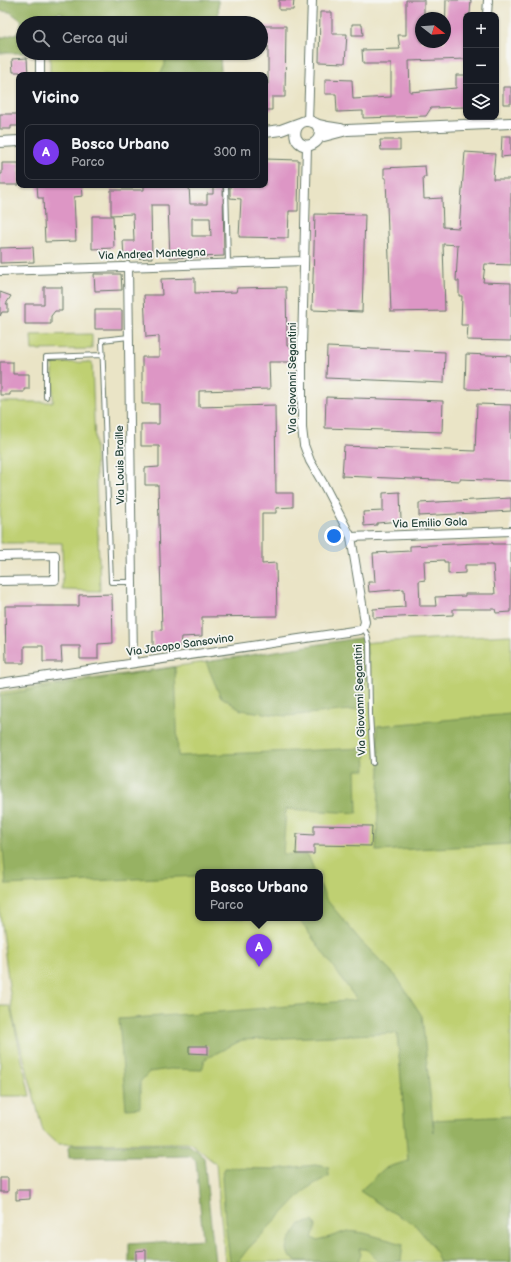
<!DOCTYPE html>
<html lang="it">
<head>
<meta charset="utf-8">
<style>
  body { margin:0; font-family:"Balsamiq Sans",sans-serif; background:#242831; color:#f1f3f6 }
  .controls { position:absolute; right:12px; top:12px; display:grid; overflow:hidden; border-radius:8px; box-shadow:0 1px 3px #0004 }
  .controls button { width:36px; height:36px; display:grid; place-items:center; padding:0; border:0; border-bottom:1px solid #363941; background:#171b24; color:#f1f3f6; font:20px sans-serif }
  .compass { position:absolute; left:415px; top:12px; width:36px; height:36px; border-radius:50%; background:#171b24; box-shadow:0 1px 3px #0004; rotate:107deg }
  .you { position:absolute; left:334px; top:536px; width:14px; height:14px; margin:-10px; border:3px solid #fff; border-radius:50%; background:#1a73e8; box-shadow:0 0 0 6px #1a73e833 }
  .badge { display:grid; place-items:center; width:26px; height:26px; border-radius:50%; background:#7c3aed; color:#fff; font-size:13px; font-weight:700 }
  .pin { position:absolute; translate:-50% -33px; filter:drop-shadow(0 1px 2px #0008) }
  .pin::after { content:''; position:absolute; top:21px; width:14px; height:12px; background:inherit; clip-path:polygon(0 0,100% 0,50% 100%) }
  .popup { position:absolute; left:195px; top:869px; width:128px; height:52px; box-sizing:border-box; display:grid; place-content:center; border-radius:8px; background:#171b24; filter:drop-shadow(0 1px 3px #0005); font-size:13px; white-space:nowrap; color:#9ea1a6 }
  .popup b { font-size:15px; color:#f1f3f6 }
  .popup::after { content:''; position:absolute; left:50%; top:100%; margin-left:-8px; border:8px solid transparent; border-top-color:#171b24 }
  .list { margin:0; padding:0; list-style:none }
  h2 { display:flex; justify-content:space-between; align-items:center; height:52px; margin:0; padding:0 16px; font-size:17px }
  h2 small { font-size:13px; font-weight:400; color:#9ea1a6 }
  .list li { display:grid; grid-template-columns:26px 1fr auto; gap:12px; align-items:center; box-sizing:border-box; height:56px; margin:0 8px 8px; padding:0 8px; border:1px solid #363941; border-radius:8px }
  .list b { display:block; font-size:15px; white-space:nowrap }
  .list p { margin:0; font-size:13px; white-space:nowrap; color:#9ea1a6 }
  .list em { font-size:13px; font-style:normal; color:#9ea1a6 }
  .icon { flex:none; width:22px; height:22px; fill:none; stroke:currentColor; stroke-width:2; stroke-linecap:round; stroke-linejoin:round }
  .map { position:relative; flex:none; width:511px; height:1262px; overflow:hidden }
  .search { position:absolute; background:#171b24; box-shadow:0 1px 3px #0004; left:16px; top:16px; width:252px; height:44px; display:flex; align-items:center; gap:10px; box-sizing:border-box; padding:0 14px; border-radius:22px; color:#9ea1a6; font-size:15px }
  .panel { position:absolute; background:#171b24; box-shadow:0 1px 3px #0004; left:16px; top:72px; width:252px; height:116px; border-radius:8px }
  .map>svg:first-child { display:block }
  .green { fill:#bfd072; stroke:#6f8653; fill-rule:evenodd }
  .forest { fill:#97b264; stroke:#5b784c }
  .building { fill:#dd96c5; fill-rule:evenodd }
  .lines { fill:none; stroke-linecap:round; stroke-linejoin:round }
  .service-casing { stroke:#667767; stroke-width:6 }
  .minor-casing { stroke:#667767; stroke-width:10 }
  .tertiary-casing { stroke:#667767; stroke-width:12 }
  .service { stroke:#fff; stroke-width:4 }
  .minor { stroke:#fff; stroke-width:8 }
  .tertiary { stroke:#fff; stroke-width:10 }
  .labels { text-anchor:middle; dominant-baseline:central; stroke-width:3.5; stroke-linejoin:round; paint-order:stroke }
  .street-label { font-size:11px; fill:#1f3d34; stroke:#f6f6f2 }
</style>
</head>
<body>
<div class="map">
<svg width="511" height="1262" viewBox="0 0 511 1262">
  <rect width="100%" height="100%" fill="#f6f6f2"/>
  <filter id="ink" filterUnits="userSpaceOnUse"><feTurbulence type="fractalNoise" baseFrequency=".025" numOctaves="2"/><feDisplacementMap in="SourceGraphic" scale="8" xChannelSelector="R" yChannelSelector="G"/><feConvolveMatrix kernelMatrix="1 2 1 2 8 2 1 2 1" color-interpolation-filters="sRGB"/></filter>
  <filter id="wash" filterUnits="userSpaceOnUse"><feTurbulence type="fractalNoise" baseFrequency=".012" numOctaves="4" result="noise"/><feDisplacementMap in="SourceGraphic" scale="16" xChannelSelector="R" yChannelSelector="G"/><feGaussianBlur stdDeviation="0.9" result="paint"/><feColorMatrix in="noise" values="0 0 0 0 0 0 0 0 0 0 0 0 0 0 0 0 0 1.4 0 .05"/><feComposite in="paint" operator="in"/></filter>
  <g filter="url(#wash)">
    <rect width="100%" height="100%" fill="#eae4c6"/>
    <path class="green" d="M50,53H220L221,75H50Z
      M92,334V349L32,350L31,335Z
      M92,362L100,591L63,590L62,543H0V402H53V363Z
      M511,635V1262H225L216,1164L191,1143L57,1144L43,1131L13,1017L0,916V692L206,662L374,642ZM198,872H320V918H198Z
      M0,1006H10L30,1096H0Z"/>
    <path class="forest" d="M0,0H28L29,2L35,0H218L219,23H69L65,16L60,12L43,23H23V53H26H0V38L18,33L22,21L10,12L0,11Z
      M165,53H220L221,75H156L161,73L165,65Z
      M365,637C370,661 365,685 362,709L286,716L241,710L220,696L206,662Z
      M175,667L178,756L365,748L366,770H356L357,813L286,809L283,854L308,855L315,872H198V876L6,885L0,814V695Z
      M511,714V844L376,851L380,770L377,726Z
      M320,884L326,899L360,940L396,976L422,1016L434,1132L433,1120L511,1116V1262H440L432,1245L415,1225L385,1208L360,1191L385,1168L408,1161L397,1033L242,1040L205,1059L202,1070L170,1069L149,1072L140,1082V1108L126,1109L119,1019L231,1011L357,1000L298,918H320Z
      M72,1145H189L199,1152L204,1158L215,1262H129V1244L203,1239L196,1161L189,1156L69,1158L68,1148Z
      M315,1165L328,1167L329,1176L312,1185L296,1199L247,1250L238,1262H230L225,1220L222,1177L225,1168L275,1169Z
      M313,1221L316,1226L312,1238L318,1241L347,1231L364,1233L403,1244L401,1261L378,1262L367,1249H359L361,1254L358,1262L297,1261L289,1256L287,1249L289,1241L300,1224Z"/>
    <g id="blocks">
      <path class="building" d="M279,0H294L293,10H279Z
        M406,0H424V18H421V42H445L446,0H471L470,14L466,15V59L409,61L410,92L456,88V75H466V107L431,108L426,116L363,118V111L337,112L336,94H325V79L352,80L353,99L391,97V64H363L362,50L400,49L398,35H406Z
        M320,12H332V34H347L345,63L319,62Z
        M352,24H362L363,35H352Z
        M261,26H286L285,97H272V110H265V86L268,84V46H261Z
        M27,58L28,75H20V72H13L12,59Z
        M503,87H511V104H503Z
        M0,114H19V126H11V129H0Z
        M502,136H511V156L501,157Z
        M380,140H400V150H381Z
        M465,152L495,154L493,179H511V265L485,264L483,282L511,283V341L467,340L468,325H461L462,296H459V281H456L458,245L443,244L445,311L391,312L386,178H384V168L425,166L426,177H423L424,199L442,198L443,227L459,228Z
        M265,159L299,160L298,211H289L288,238L239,237L241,199L230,198V185H265Z
        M2,163H19V185H0V174H2Z
        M37,185H82L83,196L74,197L76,241L45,242L43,198H38Z
        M144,185H189L190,204H207V194H213V185H223L224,256L170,258L168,205H151L152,258L124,259L123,241H134L133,214L111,215V190H144ZM192,218H210L211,236H192Z
        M315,214L365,215L362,312L312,310Z
        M92,216H113L114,248L92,249Z
        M33,247L34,262L0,263V248Z
        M94,274H121L122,290L95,291Z
        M195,278V293L236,292L237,288L286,287L287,346H292V362H269L270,389L199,391V407L275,405L276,493H293V507L276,508V513H262V564L276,563L277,616L202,617V636L181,637L180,647L153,649V631L162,630L158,485H145V468L159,467V446H141V424H159V404H142V357H159V336L146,337L144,295H162L161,279Z
        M44,287H62V311H55L51,316V324H25V304H44Z
        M0,292L11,296L6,304H8V312H2L0,316Z
        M95,310H122V329H95Z
        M327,347L445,352L444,383L326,378Z
        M466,354L511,356V390L465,389Z
        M0,362H13V374H29V389H24V392H10V395H0Z
        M326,397L443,401L442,432L325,428Z
        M477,404L511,405V481L460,479V481L342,476L344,446L475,451Z
        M400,492L401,521L377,523V525L364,526L363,512L383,511V493Z
        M511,498V511L419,516V503Z
        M476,543H493V544H511V612L496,613L495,609H453V615L373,618V609L405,607L404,589L369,592L368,582H375L373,553L410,551V546ZM444,560V562H448V574L465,573V565H493L495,594H465V596L435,597L436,606H420L419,581L425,580L424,561Z
        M112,594L113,643L98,644V659H80V646H61L62,662H43V646H24V663H6L5,606H79V595Z
        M314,825L372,826L371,846L314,845V854H296L297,834L314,835Z
        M189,1046H208V1054L189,1053Z
        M0,1178H8V1192H0Z
        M16,1190H30V1199L16,1200Z
        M146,1250V1262H136V1251Z"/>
    </g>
  </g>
  <g filter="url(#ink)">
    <use href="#blocks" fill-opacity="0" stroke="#667767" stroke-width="1"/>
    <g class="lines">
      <defs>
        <path id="service" d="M226,185L228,263
          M129,337L102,340L111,582H132
          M46,397V357L103,355
          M363,628L367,634L369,644L370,714L373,763"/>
        <path id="minor" d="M487,15L488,0
          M40,53V75
          M308,121L312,0
          M128,266L133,663
          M0,271L304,261
          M351,537L511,531
          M0,556L55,555V580L0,581
          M0,683L360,630L363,628L365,622L351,537L324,485L310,461L304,445L302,428V347L307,146"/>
        <path id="tertiary" d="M317,125C328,142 303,154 296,138C293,129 300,120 308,121C313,121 315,124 319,125C326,127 334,128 341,129
          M265,132L281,130L300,123
          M320,137L347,130L511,123
          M0,142L19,141"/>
      </defs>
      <use href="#service" class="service-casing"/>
      <use href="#minor" class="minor-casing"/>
      <use href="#tertiary" class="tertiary-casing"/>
      <use href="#service" class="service"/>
      <use href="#minor" class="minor"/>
      <use href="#tertiary" class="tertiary"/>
    </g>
  </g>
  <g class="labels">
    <g class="street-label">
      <text transform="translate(152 254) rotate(-2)">Via Andrea Mantegna</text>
      <text transform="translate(292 378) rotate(-90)">Via Giovanni Segantini</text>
      <text transform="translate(120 465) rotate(-91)">Via Louis Braille</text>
      <text transform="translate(430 523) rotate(-2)">Via Emilio Gola</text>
      <text transform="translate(180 645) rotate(-8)">Via Jacopo Sansovino</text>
      <text transform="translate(360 700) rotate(-92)">Via Giovanni Segantini</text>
    </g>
  </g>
</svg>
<div class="controls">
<button>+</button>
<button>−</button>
<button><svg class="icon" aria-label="layers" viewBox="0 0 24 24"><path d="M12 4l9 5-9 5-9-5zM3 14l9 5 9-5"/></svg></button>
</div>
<svg class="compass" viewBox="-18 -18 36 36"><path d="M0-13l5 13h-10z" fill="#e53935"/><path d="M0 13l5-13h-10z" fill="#9ea1a6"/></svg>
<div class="you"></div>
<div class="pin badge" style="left:259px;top:967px">A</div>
<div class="popup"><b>Bosco Urbano</b>Parco</div>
<div class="search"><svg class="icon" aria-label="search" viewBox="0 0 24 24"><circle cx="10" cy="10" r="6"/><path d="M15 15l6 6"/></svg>Cerca qui</div>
<section class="panel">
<h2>Vicino<small></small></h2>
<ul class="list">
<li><span class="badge">A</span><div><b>Bosco Urbano</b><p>Parco</p></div><em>300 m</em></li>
</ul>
</section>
</div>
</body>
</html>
